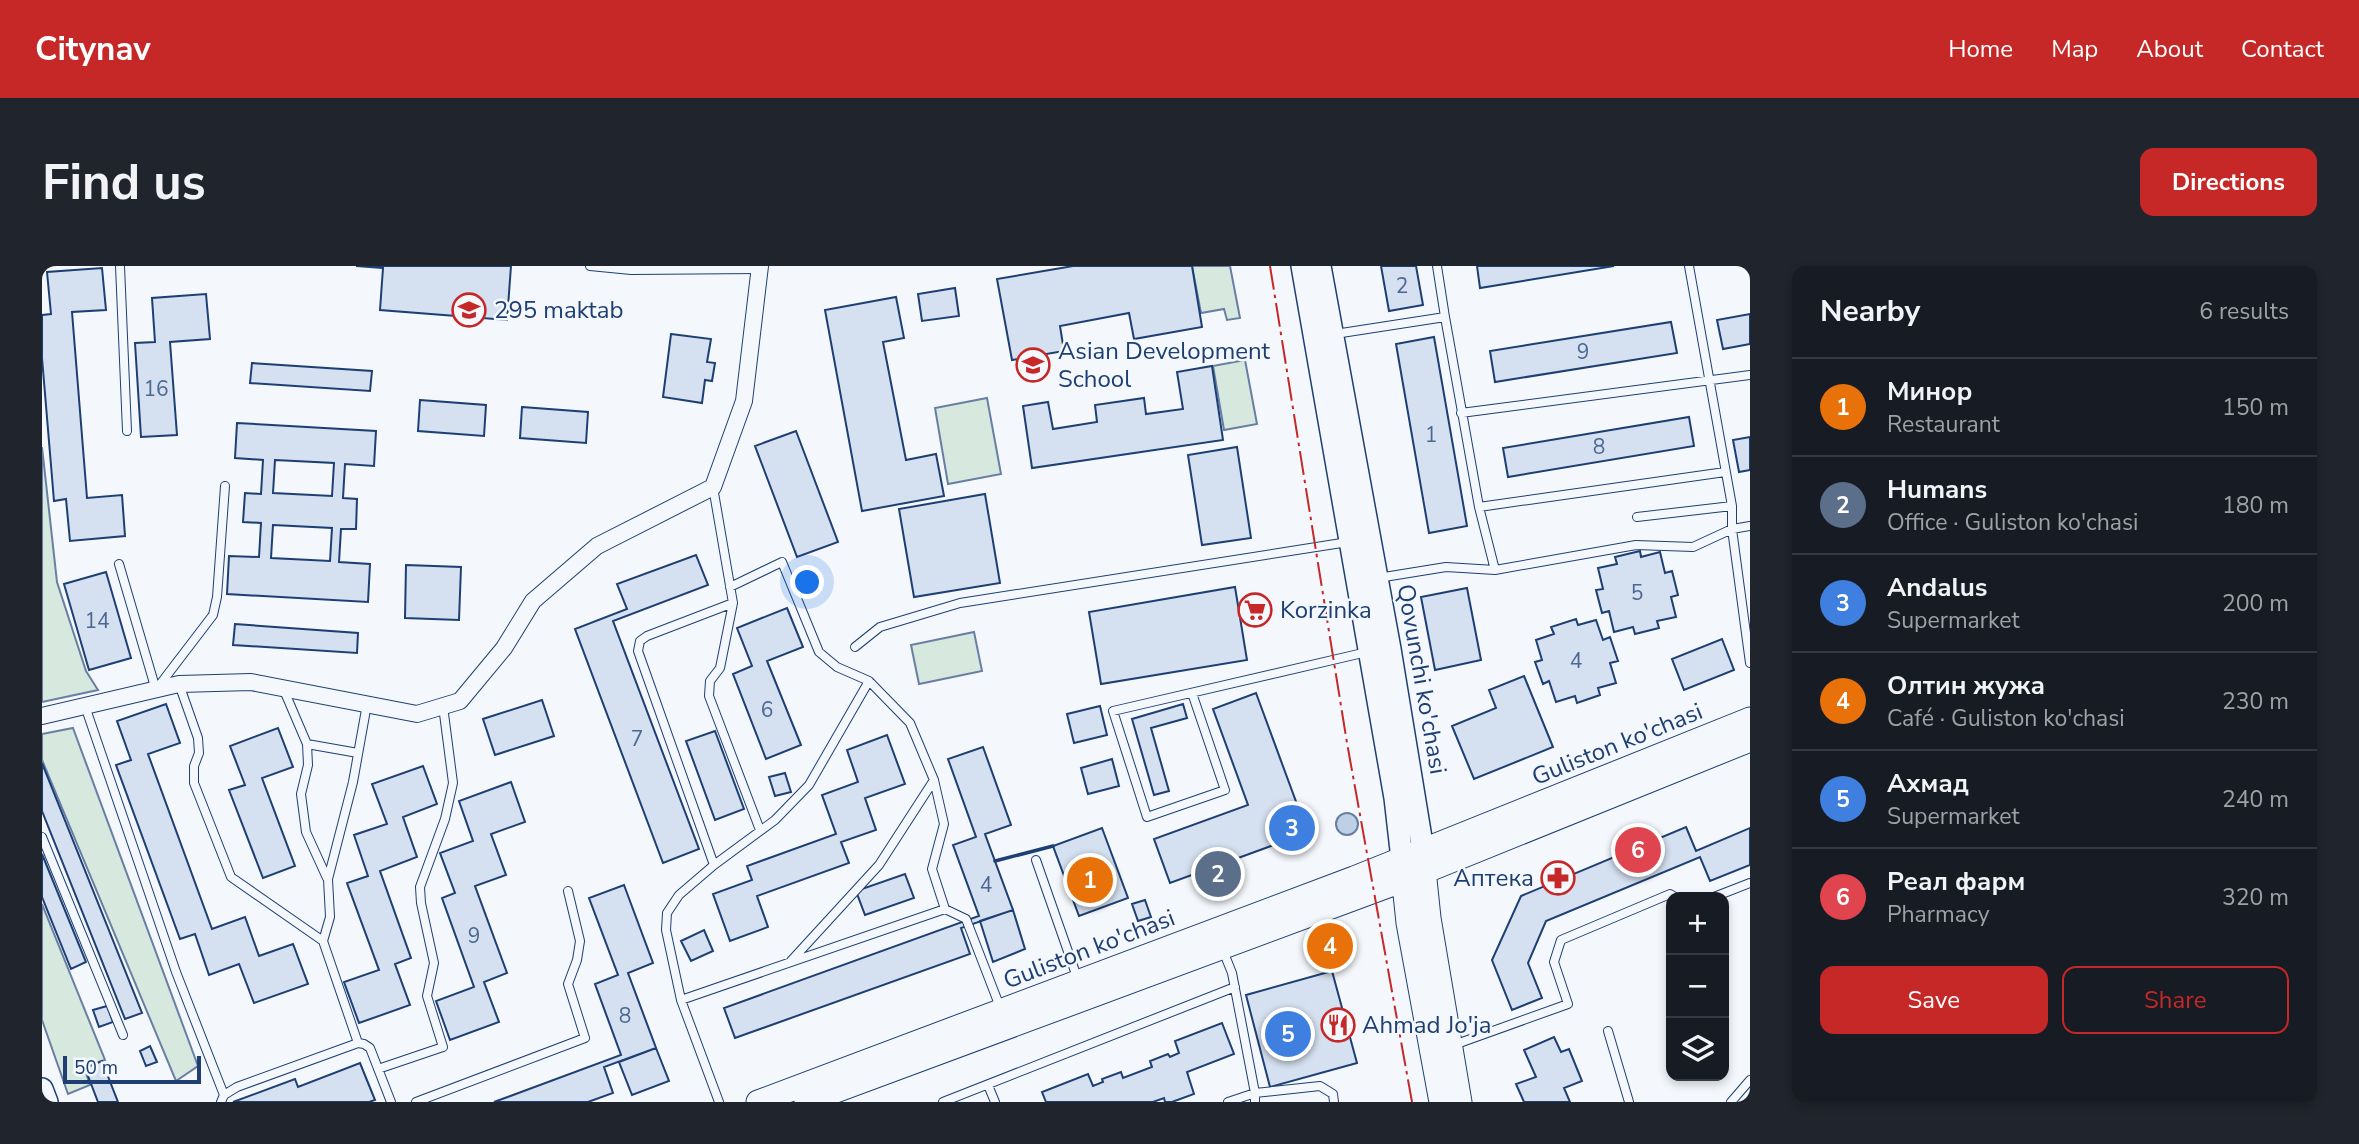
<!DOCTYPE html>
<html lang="en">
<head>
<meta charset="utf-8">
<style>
  body { margin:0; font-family:"Nunito Sans",sans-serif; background:#20242c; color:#f1f3f6 }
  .controls { position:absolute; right:21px; bottom:21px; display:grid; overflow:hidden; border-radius:14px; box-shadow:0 4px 10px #0003 }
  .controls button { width:63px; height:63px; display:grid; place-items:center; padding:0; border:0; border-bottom:2px solid #363941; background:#171b24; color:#f1f3f6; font:35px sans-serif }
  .scale { position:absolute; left:21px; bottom:18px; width:138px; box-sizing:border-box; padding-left:7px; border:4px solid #1d3f73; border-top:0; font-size:19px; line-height:24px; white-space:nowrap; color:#1d3f73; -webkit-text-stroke:5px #f4f7fb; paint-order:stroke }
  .you { position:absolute; left:766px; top:317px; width:24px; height:24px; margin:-18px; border:5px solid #fff; border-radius:50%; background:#1a73e8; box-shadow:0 0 0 10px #1a73e833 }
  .badge { display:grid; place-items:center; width:46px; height:46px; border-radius:50%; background:#c62828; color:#fff; font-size:23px; font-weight:700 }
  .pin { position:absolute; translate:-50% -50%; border:4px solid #fff; box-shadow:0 2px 7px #0006 }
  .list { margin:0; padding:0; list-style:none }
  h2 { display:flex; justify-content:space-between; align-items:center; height:91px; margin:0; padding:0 28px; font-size:30px }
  h2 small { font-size:23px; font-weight:400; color:#9ea1a6 }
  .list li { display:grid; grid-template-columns:46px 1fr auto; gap:21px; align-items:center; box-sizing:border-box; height:98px; padding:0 28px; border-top:2px solid #363941 }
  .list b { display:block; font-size:26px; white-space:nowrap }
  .list p { margin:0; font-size:23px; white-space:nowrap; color:#9ea1a6 }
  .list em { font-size:23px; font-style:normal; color:#9ea1a6 }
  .actions { display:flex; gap:14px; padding:21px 28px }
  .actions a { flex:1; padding:16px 0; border:2px solid #c62828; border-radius:14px; text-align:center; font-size:24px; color:#c62828 }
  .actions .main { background:#c62828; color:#fff }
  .icon { flex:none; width:38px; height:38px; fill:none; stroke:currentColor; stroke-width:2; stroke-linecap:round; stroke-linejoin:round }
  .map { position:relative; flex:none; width:1708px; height:836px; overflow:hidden; border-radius:14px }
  header { display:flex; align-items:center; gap:42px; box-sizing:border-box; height:98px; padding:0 35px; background:#c62828; color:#fff }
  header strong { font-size:33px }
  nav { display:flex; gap:38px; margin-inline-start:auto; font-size:24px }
  .intro { display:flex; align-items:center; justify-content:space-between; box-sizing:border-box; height:168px; padding:0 42px }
  h1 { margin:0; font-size:49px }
  .button { padding:18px 32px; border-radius:14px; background:#c62828; color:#fff; font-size:24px; font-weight:700 }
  main { display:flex; gap:42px; padding:0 42px }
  aside { flex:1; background:#171b24; border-radius:14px; box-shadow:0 4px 10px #0003 }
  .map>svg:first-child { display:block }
  .green { fill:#d7e8df; stroke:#687fa3; stroke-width:2 }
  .water { fill:#bed0e5; stroke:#687fa3; stroke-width:2 }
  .building { fill:#d5e0f0; stroke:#1d3f73; stroke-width:2; fill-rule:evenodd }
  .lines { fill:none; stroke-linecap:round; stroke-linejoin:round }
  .service-casing { stroke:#1d3f73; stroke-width:10 }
  .minor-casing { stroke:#1d3f73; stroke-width:18 }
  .tertiary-casing { stroke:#1d3f73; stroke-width:24 }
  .secondary-casing { stroke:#1d3f73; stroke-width:25 }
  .service { stroke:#f4f7fb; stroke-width:8 }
  .minor { stroke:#f4f7fb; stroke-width:16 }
  .tertiary { stroke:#f4f7fb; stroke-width:21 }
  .secondary { stroke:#f4f7fb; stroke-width:23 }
  .wall { stroke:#1d3f73; stroke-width:3.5 }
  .power { stroke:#c62828; stroke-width:2; stroke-dasharray:24 5 3.5 5; stroke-linecap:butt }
  .labels { text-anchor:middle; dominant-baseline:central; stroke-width:5; stroke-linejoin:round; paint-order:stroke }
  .number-label { font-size:21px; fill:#4b6792 }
  .poi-label { font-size:24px; fill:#1d3f73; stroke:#f4f7fb; text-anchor:start }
  .street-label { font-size:24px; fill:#1d3f73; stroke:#f4f7fb }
</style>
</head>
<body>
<header>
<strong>Citynav</strong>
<nav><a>Home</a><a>Map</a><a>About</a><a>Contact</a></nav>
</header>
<div class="intro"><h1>Find us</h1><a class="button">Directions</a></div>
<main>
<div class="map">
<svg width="1708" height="836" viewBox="0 0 1708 836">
  <rect width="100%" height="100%" fill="#f4f7fb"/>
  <path class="green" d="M1150,0H1188L1198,52L1185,54L1182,43L1159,47Z
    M1203,94L1215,158L1182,164L1171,100Z
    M945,132L959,208L906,218L893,142Z
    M0,181L15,316L44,405L56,424L0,436Z
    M932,366L940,405L877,418L869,379Z
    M31,462L156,800L134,815L0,494V468Z
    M0,638L63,794L42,801L48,819L26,828L0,754Z"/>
  <path class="water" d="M1294 558a11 11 0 1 1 22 0a11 11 0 1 1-22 0Z"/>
  <path class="building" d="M314,0H469L465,54L338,44L341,2Z
    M1031,0H1150L1160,61L1092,73L1087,47L1018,60L1022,85L970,94L955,13Z
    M1339,0H1374L1381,39L1347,45Z
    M1435,0H1572L1438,22Z
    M60,2L64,44L30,46L45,232L80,229L83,270L28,275L24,233L12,235L0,92V49L9,48L5,6Z
    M913,22L917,50L880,55L876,28Z
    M164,28L168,73L128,76L135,169L99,171L93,77L113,76L110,32Z
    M854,31L862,72L841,76L864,194L894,188L902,230L820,245L783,44Z
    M1708,48V78L1681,83L1675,54Z
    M1629,56L1635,87L1453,116L1448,85Z
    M629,68L669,73L665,96L673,97L670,115L663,114L660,137L621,131Z
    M1392,71L1425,260L1387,267L1354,78Z
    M210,97L330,105L328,125L208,117Z
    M1170,100L1181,174L990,202L981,140L1006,136L1011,163L1055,156L1053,139L1102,132L1104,148L1141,143L1135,106Z
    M378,134L444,139L442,170L376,165Z
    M480,141L546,146L544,177L478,172Z
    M1647,151L1652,180L1466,211L1461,182Z
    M195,157L334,165L332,200L303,198L301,232L315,233L314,263H299L297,296L328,298L326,336L185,328L187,290L217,291L219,257L201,256L203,227L219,228L221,194L193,192ZM233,194L292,197L290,230L231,227ZM231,259L290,262L288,295L229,292Z
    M754,165L796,276L755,291L713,180Z
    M1708,171V204L1697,206L1691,174Z
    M1195,181L1209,272L1160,279L1146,189Z
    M943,228L958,317L872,331L857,243Z
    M1598,285L1599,291L1618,286L1623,307L1630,305L1636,329L1629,331L1634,351L1615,355L1617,362L1593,368L1591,361L1572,366L1567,345L1560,347L1554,324L1561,323L1556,302L1575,298L1573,291Z
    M654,289L666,319L571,355L657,583L621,597L533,363L585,343L575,318Z
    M364,299L419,301L417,354L363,352Z
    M64,306L89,392L47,404L22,318Z
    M1193,321L1205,394L1059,418L1047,346Z
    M1425,322L1439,394L1393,404L1379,331Z
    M745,342L761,381L725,395L759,479L724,493L691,408L710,400L695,362Z
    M1534,353L1536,359L1554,354L1561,374L1568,371L1576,395L1568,397L1574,417L1556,422L1558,429L1535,437L1533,430L1514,436L1507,415L1501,418L1493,396L1500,394L1494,374L1512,368L1509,361Z
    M193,358L316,367L315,387L191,379Z
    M1680,373L1692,404L1642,424L1630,393Z
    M1482,410L1511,481L1432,513L1410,460L1454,442L1447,424Z
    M1214,427L1256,541L1240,576L1128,617L1112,573L1206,539L1171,443Z
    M500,434L512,470L453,489L441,453Z
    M124,438L138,477L106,488L170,663L203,651L217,690L251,678L266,718L212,737L197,698L167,709L153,668L138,673L74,499L89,494L75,455Z
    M1141,438L1145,452L1109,462L1127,525L1112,529L1090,453Z
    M1058,440L1065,469L1032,477L1025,448Z
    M236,462L251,501L220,512L253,600L221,612L187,524L203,519L188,480Z
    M673,465L702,543L673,554L644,475Z
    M845,469L863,518L823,532L834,564L799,576L807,597L715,630L726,661L688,675L671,628L710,614L705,600L794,568L780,529L816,516L805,484Z
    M941,481L969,559L943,568L971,644L919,662L928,688L693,772L682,742L937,650L911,579L934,571L906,493Z
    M1070,493L1077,520L1046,528L1039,502Z
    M0,497L100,747L83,753L0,545Z
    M381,500L395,538L361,551L375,591L338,605L369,692L353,698L368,739L317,757L302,716L337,704L305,617L326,610L312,569L345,558L330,518Z
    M743,507L749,526L733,530L727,511Z
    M469,516L483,556L449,568L464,609L433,620L465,707L442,716L457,756L408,774L394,735L432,721L400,632L413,627L398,587L431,575L417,535Z
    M1644,561L1654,585L1708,562V599L1668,615L1658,591L1504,655L1486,697L1500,732L1470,744L1450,694L1479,630Z
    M1060,562L1086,632L1037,650L1011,580Z
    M0,588L44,696L29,703L0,631Z
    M863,608L872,632L823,649L814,625Z
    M582,619L611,697L586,707L614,782L562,801L571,827L546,836H452L579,789L553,718L576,709L547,632Z
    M1103,634L1109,651L1096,655L1090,638Z
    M971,644L983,683L951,696L938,655Z
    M662,664L671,685L649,695L639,675Z
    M1290,705L1315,797L1228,821L1204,729Z
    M65,740L71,756L57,761L51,744Z
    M1180,757L1192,788L1145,806L1152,828L1130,836H1123L1122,832L1111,836H1004L1000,826L1046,808L1051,820L1061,816L1060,813L1079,806L1081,812L1110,801L1108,795L1126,788L1128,791L1137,787L1133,775Z
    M1512,771L1519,786L1527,783L1540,815L1522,822L1528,836H1482L1474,818L1494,811L1482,784Z
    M108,780L115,796L104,800L98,785Z
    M614,782L627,815L590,829L577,796Z
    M60,795L76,836H56L43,802Z
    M318,797L333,834L327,836H191L253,813L256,821Z"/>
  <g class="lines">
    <defs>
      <path id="service" d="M78,0L85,165
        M548,0L589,4L717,3
        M1647,0L1690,240V263L1708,397
        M1293,68L1403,51L1395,0
        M1419,147L1708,109
        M671,221L691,337L605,370L598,375L596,385L672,599
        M1437,241L1683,206
        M1595,251L1690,240
        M77,298L114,424
        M1453,304L1594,279L1651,281L1690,263L1708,260
        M1336,312L1404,301L1453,304L1437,241L1403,51
        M688,321L740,296L777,386L795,401L827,415L868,457L892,514L837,599L749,695
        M691,337L678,402L668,415L667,430L718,564
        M813,381L838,361L918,337L1306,276
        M137,418L156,472L157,487L152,500V517L189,611L281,675L316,777
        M116,421L171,349L175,331L183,220
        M241,422L265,478L266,499L259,528L264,566L285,612
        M1150,427L1183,524L1105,551L1071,445L1325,386
        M43,440L134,706L182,829
        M265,478L316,487
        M0,571L81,769
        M994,594L1036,714
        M1672,631L1708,617
        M903,643L924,653L958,741
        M281,675L288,651L286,613L311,516L325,438
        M1180,682L1190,707L1213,827L1278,820L1291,828L1292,836
        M639,734L903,643L890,603L902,558L892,514
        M1566,765L1587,836
        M1409,780L1526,738L1512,696L1519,674L1628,628L1633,631
        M336,803L401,781L385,730L392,697L379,637L378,621L403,553L411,517L401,440
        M946,819L953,836
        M179,836L182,829L195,821L316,777L322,778L328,782L349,836
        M374,836L543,772L526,718L535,694L538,675L526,625
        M677,836L639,734L624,664L625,647L637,629L672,599L733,554L767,519L827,415
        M901,836L1193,721
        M1186,836L1213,827V836
        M1689,836L1708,814"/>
      <path id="minor" d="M0,450L137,418L209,416L375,448L418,435L462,382L491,335L555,280L671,221L702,135L718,0"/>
      <path id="tertiary" d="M1260,0L1353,532L1360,593
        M1278,0L1348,383L1381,584
        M0,823L5,836"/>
      <path id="secondary" d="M1381,594L1387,652L1418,836
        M1360,599L1366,657L1399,836
        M716,836L1312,612L1708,453
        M764,836L1362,614L1708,474"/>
    </defs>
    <use href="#service" class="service-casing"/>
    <use href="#minor" class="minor-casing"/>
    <use href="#tertiary" class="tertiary-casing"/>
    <use href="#secondary" class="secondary-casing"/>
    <use href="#service" class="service"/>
    <use href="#minor" class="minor"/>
    <use href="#tertiary" class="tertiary"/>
    <use href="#secondary" class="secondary"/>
    <path class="wall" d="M953,595L1011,580"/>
    <path class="power" d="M1228,0L1305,477L1370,836"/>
  </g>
  <defs>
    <symbol id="school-ring" viewBox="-11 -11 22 22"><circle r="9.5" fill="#f4f7fb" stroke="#c62828" stroke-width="1.5"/><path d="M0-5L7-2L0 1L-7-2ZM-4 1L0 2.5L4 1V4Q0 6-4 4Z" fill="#c62828"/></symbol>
    <symbol id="supermarket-ring" viewBox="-11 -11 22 22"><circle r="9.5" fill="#f4f7fb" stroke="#c62828" stroke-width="1.5"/><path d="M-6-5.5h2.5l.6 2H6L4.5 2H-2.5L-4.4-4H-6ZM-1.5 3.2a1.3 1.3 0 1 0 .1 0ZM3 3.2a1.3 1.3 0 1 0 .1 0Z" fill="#c62828"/></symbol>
    <symbol id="pharmacy-ring" viewBox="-11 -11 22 22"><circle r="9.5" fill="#f4f7fb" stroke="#c62828" stroke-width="1.5"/><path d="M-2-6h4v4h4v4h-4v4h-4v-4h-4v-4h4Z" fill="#c62828"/></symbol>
    <symbol id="restaurant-ring" viewBox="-11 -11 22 22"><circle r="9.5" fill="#f4f7fb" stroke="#c62828" stroke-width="1.5"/><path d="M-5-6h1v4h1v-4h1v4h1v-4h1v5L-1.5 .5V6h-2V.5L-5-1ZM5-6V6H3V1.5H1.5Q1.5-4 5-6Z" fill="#c62828"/></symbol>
  </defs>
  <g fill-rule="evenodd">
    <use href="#school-ring" x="408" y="25" width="38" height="38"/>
    <use href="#school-ring" x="972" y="80" width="38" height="38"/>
    <use href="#supermarket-ring" x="1194" y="325" width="38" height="38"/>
    <use href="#pharmacy-ring" x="1497" y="593" width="38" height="38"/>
    <use href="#restaurant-ring" x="1277" y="740" width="38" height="38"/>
  </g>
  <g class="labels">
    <g class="number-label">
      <text x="1360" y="20">2</text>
      <text x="1541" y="86">9</text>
      <text x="114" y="123">16</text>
      <text x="1389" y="169">1</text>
      <text x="1557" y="181">8</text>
      <text x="1595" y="327">5</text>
      <text x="55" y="355">14</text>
      <text x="1534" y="395">4</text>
      <text x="725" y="444">6</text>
      <text x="595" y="473">7</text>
      <text x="944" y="619">4</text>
      <text x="432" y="670">9</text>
      <text x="583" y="750">8</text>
    </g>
    <g class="poi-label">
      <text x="452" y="44">295 maktab</text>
      <text x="1016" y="85">Asian Development<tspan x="1016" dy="28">School</tspan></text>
      <text x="1238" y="344">Korzinka</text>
      <text x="1492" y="612" text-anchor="end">Аптека</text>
      <text x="1320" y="759">Ahmad Jo'ja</text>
    </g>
    <g class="street-label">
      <text transform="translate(1380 413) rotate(80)">Qovunchi ko'chasi</text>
      <text transform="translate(1575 478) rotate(-22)">Guliston ko'chasi</text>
      <text transform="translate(1047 683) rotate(-21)">Guliston ko'chasi</text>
    </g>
  </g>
</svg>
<div class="controls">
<button>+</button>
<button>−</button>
<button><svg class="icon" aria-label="layers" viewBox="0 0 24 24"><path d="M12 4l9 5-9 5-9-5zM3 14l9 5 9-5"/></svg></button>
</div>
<div class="scale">50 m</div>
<div class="you"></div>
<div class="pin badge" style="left:1048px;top:614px;background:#e8710a">1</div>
<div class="pin badge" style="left:1176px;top:608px;background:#5c6f8a">2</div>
<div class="pin badge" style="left:1250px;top:562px;background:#3f7fe0">3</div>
<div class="pin badge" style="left:1288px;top:680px;background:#e8710a">4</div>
<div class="pin badge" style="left:1246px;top:768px;background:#3f7fe0">5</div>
<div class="pin badge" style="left:1596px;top:584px;background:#e0444e">6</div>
</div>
<aside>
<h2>Nearby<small>6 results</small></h2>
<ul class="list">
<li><span class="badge" style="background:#e8710a">1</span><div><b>Минор</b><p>Restaurant</p></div><em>150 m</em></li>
<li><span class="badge" style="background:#5c6f8a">2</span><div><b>Humans</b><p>Office · Guliston ko'chasi</p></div><em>180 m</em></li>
<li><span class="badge" style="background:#3f7fe0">3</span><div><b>Andalus</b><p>Supermarket</p></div><em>200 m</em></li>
<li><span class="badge" style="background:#e8710a">4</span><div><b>Олтин жужа</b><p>Café · Guliston ko'chasi</p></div><em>230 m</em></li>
<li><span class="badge" style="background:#3f7fe0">5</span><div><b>Ахмад</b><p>Supermarket</p></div><em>240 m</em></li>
<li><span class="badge" style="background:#e0444e">6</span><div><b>Реал фарм</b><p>Pharmacy</p></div><em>320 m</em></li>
</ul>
<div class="actions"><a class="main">Save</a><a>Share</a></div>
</aside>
</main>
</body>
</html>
